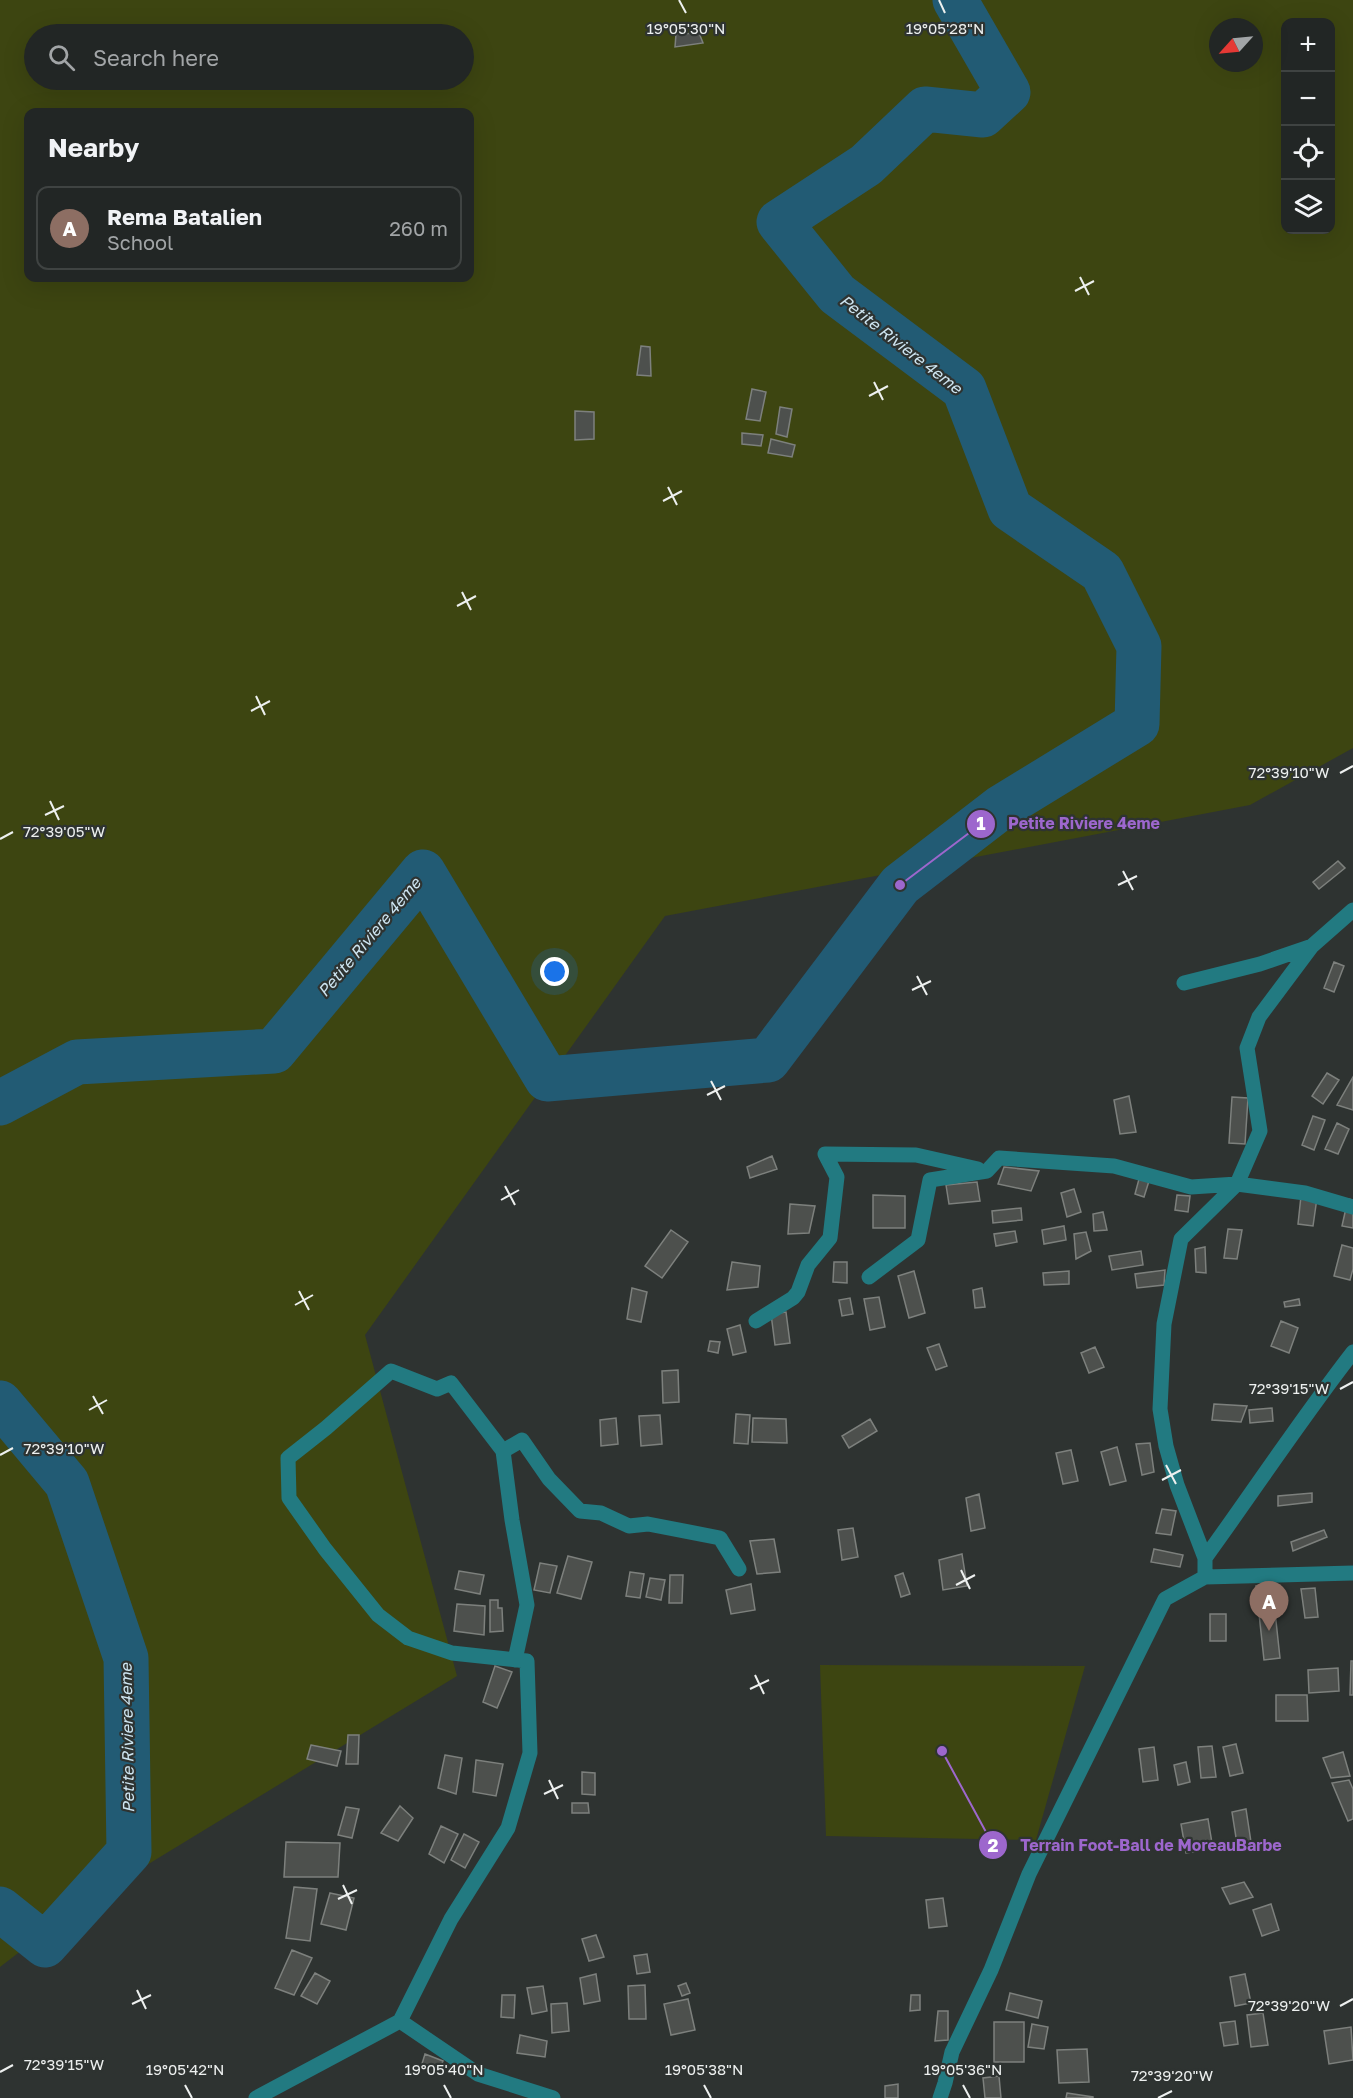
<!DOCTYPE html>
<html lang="en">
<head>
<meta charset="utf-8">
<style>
  body { margin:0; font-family:"Golos Text",sans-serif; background:#2e3232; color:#f1f3f6 }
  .controls { position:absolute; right:18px; top:18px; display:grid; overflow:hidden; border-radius:12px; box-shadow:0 6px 24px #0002 }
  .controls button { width:54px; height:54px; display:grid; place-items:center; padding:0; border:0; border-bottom:2px solid #3f4342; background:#222625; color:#f1f3f6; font:30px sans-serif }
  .compass { position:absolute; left:1209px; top:18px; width:54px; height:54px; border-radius:50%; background:#222625; box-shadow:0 6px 24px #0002; rotate:243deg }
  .you { position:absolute; left:555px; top:972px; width:21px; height:21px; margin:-15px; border:4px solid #fff; border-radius:50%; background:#1a73e8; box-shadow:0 0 0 9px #1a73e833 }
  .badge { display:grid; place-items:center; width:39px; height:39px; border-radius:50%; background:#f49e8a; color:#fff; font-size:20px; font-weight:700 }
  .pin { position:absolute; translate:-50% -50px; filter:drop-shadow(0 2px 3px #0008) }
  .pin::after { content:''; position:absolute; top:32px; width:21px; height:18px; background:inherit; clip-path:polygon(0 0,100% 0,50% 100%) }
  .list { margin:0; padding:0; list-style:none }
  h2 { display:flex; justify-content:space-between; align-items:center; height:78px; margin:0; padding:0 24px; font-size:26px }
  h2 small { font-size:20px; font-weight:400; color:#a2a5a7 }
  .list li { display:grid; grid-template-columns:39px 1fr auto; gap:18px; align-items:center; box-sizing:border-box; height:84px; margin:0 12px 12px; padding:0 12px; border:2px solid #3f4342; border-radius:12px }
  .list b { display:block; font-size:22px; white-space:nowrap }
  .list p { margin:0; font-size:20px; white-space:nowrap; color:#a2a5a7 }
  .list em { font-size:20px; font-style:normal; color:#a2a5a7 }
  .icon { flex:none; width:33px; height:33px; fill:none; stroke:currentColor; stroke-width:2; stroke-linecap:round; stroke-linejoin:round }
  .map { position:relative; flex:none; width:1353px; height:2098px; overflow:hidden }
  .search { position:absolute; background:#222625; box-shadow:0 6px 24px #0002; left:24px; top:24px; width:450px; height:66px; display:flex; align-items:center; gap:15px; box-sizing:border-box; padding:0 21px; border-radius:33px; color:#a2a5a7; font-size:22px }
  .panel { position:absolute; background:#222625; box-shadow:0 6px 24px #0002; left:24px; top:108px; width:450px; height:174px; border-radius:12px }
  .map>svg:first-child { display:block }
  .green { fill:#3d4511; fill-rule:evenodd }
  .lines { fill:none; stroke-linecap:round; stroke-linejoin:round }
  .river { stroke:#225b74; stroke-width:45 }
  .building { fill:#4d504d; stroke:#7d807d; stroke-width:1.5 }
  .minor { stroke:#227a81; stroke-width:15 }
  .ticks { fill:none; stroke:#edf0ef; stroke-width:2 }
  .labels { text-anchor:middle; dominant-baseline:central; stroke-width:4.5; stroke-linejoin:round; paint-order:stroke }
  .water-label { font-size:16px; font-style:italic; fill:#cee5f1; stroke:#2e3331 }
  .ticks-label { font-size:15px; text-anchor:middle; fill:#edf0ef; stroke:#2e3331; stroke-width:4.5; stroke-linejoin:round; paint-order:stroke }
  .leader { fill:none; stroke:#9d67cd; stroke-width:2 }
  .callout-dot { fill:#9d67cd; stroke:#2e3331; stroke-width:2 }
  .mark-label { font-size:18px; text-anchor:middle; font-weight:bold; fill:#fff }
  .callout-label { font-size:16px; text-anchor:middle; font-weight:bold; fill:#9d67cd; stroke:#2e3331; stroke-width:4.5; stroke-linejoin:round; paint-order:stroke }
</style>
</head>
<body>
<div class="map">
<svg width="1353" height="2098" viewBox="0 0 1353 2098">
  <rect width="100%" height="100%" fill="#2e3331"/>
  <path class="green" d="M0,0H1353V748L1250,805L665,916L365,1335L457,1676L78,1907L0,1967ZM1286,22H1330V230H1286ZM1218,27H1254V63H1218ZM34,34H464V80H34ZM28,112H470V278H28Z
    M820,1665L1085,1666L1036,1840L826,1836Z"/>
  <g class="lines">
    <path class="river" d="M0,1103L77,1062L274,1051L423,872L547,1079L768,1060L900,885L1000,808L1137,724L1139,646L1102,572L1010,509L964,389L837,294L779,222L866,165L925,109L983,115L1008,92L955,0
      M0,1403L67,1483L126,1658L129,1852L45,1945L0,1909"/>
  </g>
  <path class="building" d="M699,33L703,43L675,47L676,34Z
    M641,346L650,347L651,376L637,375Z
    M752,389L766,392L760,421L746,419Z
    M780,407L792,409L787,437L776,434Z
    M575,411L594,412V439L575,440Z
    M742,433L763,435L761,446L742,444Z
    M771,439L795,445L792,457L768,453Z
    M1338,861L1345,868L1319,889L1313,882Z
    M1334,962L1344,966L1334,992L1324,988Z
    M1327,1073L1339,1080L1323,1104L1312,1096Z
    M1353,1077V1110L1337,1105Z
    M1129,1096L1136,1132L1120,1134L1114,1100Z
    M1232,1097L1248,1098L1245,1144L1229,1143Z
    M1313,1116L1325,1120L1314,1150L1302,1145Z
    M1337,1123L1349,1129L1338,1154L1325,1149Z
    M772,1156L777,1169L750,1178L747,1167Z
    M1004,1167L1039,1171L1031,1191L998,1184Z
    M1139,1179L1149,1181L1144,1197L1135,1194Z
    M977,1182L980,1201L949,1204L946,1185Z
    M1074,1189L1081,1212L1067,1217L1061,1193Z
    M873,1195L905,1196V1228H873Z
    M1177,1195L1190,1196L1188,1212L1175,1210Z
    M1301,1196L1317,1198L1313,1226L1298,1224Z
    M1348,1199L1353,1200V1228L1342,1226Z
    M790,1204L815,1206L809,1233L788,1234Z
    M1021,1208L1022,1220L993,1223L992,1211Z
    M1103,1212L1107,1230L1094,1231L1093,1214Z
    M1064,1226L1066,1240L1044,1244L1042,1230Z
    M1228,1229L1242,1230L1237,1259L1224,1258Z
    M671,1230L688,1242L662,1278L645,1266Z
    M1015,1231L1017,1242L996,1246L994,1234Z
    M1086,1232L1091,1251L1076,1259L1074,1234Z
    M1342,1245L1353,1248V1269L1350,1280L1334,1276Z
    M1205,1247L1206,1273L1196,1272L1195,1249Z
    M1141,1251L1143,1265L1112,1270L1109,1256Z
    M732,1262L760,1266L758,1287L727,1290Z
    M834,1262H847V1283L833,1282Z
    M1165,1270L1164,1285L1137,1288L1135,1274Z
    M914,1271L925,1313L909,1318L898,1276Z
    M1069,1271V1284L1044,1285L1043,1273Z
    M632,1288L647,1292L641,1322L627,1319Z
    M982,1288L985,1307L975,1308L973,1290Z
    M879,1297L885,1327L870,1330L864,1299Z
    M850,1298L853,1314L842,1316L839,1300Z
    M1299,1299L1300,1305L1285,1307L1284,1302Z
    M786,1312L790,1343L775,1345L771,1314Z
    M1281,1321L1298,1328L1289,1353L1271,1346Z
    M740,1325L746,1352L733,1355L727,1329Z
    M710,1341L720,1342L718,1353L708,1351Z
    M939,1344L947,1366L936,1370L927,1348Z
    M1095,1347L1104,1367L1089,1373L1081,1353Z
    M678,1370L679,1402L663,1403L662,1371Z
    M1214,1404L1247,1406L1241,1422L1212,1420Z
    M1272,1408L1273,1421L1250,1423L1249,1410Z
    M736,1414L750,1415L748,1444L734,1443Z
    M660,1415L662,1444L641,1446L639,1416Z
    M616,1418L618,1444L601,1446L600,1420Z
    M753,1418L786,1419L787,1443L752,1442Z
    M870,1419L877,1431L849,1448L842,1436Z
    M1150,1443L1154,1472L1142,1475L1136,1444Z
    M1117,1447L1126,1481L1110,1485L1101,1452Z
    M1071,1450L1078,1481L1063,1484L1056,1453Z
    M1312,1493V1502L1278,1506V1496Z
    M979,1494L985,1528L971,1531L966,1498Z
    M1162,1509L1176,1511L1171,1535L1156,1533Z
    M853,1528L858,1557L842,1560L838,1530Z
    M1324,1530L1327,1537L1293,1551L1291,1542Z
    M774,1539L780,1572L757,1574L750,1541Z
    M1154,1549L1183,1555L1180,1567L1151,1562Z
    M962,1554L967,1586L943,1590L939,1560Z
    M568,1556L592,1562L581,1599L557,1593Z
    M540,1563L557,1566L550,1593L534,1590Z
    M459,1571L484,1575L480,1594L455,1589Z
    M630,1572L644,1574L640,1598L626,1596Z
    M903,1573L910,1594L901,1597L895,1576Z
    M670,1575H683L682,1603H669Z
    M650,1578L665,1580L661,1600L646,1597Z
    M751,1584L755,1610L731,1614L726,1590Z
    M1272,1584L1280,1658L1264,1660L1256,1586Z
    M1315,1588L1318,1617L1305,1618L1301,1589Z
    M490,1600H498V1608H502L503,1631L490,1632Z
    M457,1604L485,1606L484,1635L454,1631Z
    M1210,1614H1226V1641H1210Z
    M1351,1661H1353V1695H1350Z
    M495,1666L512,1672L497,1708L483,1702Z
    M1338,1668L1339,1691L1309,1693L1308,1670Z
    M1276,1695H1307L1308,1721H1276Z
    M348,1735H359L358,1764H346Z
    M1236,1744L1243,1773L1230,1776L1223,1747Z
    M311,1745L341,1751L337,1766L307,1759Z
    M1212,1746L1216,1777L1201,1778L1198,1747Z
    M1154,1747L1158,1780L1143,1782L1139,1749Z
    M1343,1752L1350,1776L1331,1778L1323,1758Z
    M445,1755L462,1758L456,1794L438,1788Z
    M476,1760L503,1764L496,1796L473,1792Z
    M1186,1762L1190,1782L1178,1785L1174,1765Z
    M582,1772L595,1773V1795L582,1794Z
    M1349,1780L1353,1789V1819L1348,1821L1332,1783Z
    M572,1803H588L589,1813H572Z
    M400,1806L413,1818L398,1841L381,1833Z
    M346,1807L359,1809L352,1838L338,1835Z
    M1246,1809L1251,1842L1237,1844L1232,1812Z
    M1208,1819L1213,1849L1186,1853L1181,1824Z
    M441,1826L458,1834L444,1863L429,1854Z
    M464,1834L479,1842L465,1868L451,1860Z
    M286,1842L340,1843L338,1877H284Z
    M1244,1882L1253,1897L1230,1904L1222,1888Z
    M294,1887L317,1889L310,1941L286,1938Z
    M330,1893L354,1898L346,1930L321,1924Z
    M943,1898L947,1926L929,1928L926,1900Z
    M1271,1904L1279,1930L1262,1936L1253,1910Z
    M596,1935L604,1957L589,1961L582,1939Z
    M292,1950L312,1958L294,1995L275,1988Z
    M647,1954L650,1972L637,1974L634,1956Z
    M315,1973L330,1981L317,2004L301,1996Z
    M596,1974L600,2001L584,2004L580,1978Z
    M1245,1974L1251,2003L1235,2006L1230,1977Z
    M686,1983L690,1993L682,1996L678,1986Z
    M645,1985L646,2019H629L628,1986Z
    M543,1986L547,2011L532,2014L527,1988Z
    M1010,1993L1042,2001L1038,2018L1006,2010Z
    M502,1995H515L514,2018L501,2017Z
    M911,1995H920V2010L910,2011Z
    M688,1999L695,2030L671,2035L664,2004Z
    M567,2003L569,2031L552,2033L551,2004Z
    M938,2011H948V2040L935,2041Z
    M1263,2013L1268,2045L1251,2047L1247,2015Z
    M1235,2021L1238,2044L1224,2046L1220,2023Z
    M994,2022H1024V2062H994Z
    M1032,2024L1048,2027L1044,2049L1028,2047Z
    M1351,2027L1353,2060L1329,2064L1324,2031Z
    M520,2035L547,2041L545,2057L517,2053Z
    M1087,2049L1089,2082L1059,2083L1057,2050Z
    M425,2054L443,2061L438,2074L421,2067Z
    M999,2076L1001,2098H985L983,2078Z
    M898,2084V2098H885V2086Z
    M1067,2093L1093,2097V2098H1066Z"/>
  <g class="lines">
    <path class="minor" d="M1184,983L1260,964L1312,946L1353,910
      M869,1277L918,1240L930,1180L987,1171L999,1158L1114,1166L1191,1187L1237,1184L1260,1131L1247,1048L1259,1017L1312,946
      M756,1321L793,1298L798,1292L808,1265L830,1238L837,1177L825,1154L916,1155L978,1169
      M503,1451L522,1440L549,1479L580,1511L601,1513L629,1526L648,1524L720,1538L739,1569
      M1205,1558C1255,1489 1301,1419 1353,1352
      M1205,1577V1558L1177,1485L1166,1446L1160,1409L1164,1324L1181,1239L1237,1184L1305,1193L1353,1207
      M515,1660L527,1605L512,1520L503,1451L451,1383L437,1389L391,1371L326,1428L288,1458L289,1498L325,1549L378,1615L408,1638L452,1653L527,1661L530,1753L508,1828L451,1919L400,2021L478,2074L553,2098
      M256,2098L400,2021
      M940,2098L945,2083L952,2052L991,1970L1029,1874L1165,1599L1205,1577L1353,1573"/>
  </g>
  <path class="ticks" d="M679,0L686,13M939,0L945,13M1080,277L1089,295M1075,291L1094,281M874,382L883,400M869,396L888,386M668,487L677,505M663,501L682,491M462,592L471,610M457,606L476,596M256,696L265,715M251,711L270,701M1340,773L1353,766M50,801L59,820M45,815L64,806M0,839L13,832M1123,871L1133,890M1118,885L1137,876M917,976L927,995M912,990L931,981M711,1081L721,1100M707,1095L725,1086M505,1186L515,1205M501,1200L519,1190M299,1291L309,1310M295,1305L313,1295M1340,1389L1353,1382M93,1396L103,1414M89,1410L107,1400M0,1455L13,1448M1166,1465L1176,1484M1162,1480L1181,1470M961,1570L970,1589M956,1585L975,1575M755,1675L764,1694M750,1689L769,1680M549,1780L558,1799M544,1794L563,1785M343,1885L352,1904M338,1899L357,1890M137,1990L146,2009M132,2004L151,1995M1340,2006L1353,1999M0,2072L13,2065M185,2085L192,2098M444,2085L451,2098M704,2085L711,2098M963,2085L970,2098M1158,2098L1172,2091"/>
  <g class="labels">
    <g class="water-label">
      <text transform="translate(901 344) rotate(38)">Petite Riviere 4eme</text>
      <text transform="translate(369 937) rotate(-50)">Petite Riviere 4eme</text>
      <text transform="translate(127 1738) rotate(-91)">Petite Riviere 4eme</text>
    </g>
  </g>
  <g class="ticks-label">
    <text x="686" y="34">19°05'30"N</text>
    <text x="945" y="34">19°05'28"N</text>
    <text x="1289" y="778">72°39'10"W</text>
    <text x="64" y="837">72°39'05"W</text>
    <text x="1289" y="1394">72°39'15"W</text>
    <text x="64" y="1454">72°39'10"W</text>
    <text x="1289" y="2011">72°39'20"W</text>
    <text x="64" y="2070">72°39'15"W</text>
    <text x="185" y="2075">19°05'42"N</text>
    <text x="444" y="2075">19°05'40"N</text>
    <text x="704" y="2075">19°05'38"N</text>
    <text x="963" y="2075">19°05'36"N</text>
    <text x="1172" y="2081">72°39'20"W</text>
  </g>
  <path class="leader" d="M900 885L981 824M942 1751L993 1845"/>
  <g class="callout-dot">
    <circle cx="900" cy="885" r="6"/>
    <circle cx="942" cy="1751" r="6"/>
    <circle cx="981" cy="824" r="15"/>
    <circle cx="993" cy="1845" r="15"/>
  </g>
  <g class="mark-label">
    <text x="981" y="830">1</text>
    <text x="993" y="1852">2</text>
  </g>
  <g class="callout-label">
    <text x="1084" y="829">Petite Riviere 4eme</text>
    <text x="1151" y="1851">Terrain Foot-Ball de MoreauBarbe</text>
  </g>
</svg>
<div class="controls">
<button>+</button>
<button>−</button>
<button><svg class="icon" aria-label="locate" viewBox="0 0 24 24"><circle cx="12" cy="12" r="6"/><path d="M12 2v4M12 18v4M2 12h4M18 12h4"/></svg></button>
<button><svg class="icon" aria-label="layers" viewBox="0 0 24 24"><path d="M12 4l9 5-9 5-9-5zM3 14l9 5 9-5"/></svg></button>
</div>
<svg class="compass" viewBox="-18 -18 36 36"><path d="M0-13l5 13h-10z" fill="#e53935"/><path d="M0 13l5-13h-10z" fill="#a2a5a7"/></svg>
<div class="you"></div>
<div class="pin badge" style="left:1269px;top:1631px;background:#8d6e63">A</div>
<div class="search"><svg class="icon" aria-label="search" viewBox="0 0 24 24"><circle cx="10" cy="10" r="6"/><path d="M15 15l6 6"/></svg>Search here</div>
<section class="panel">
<h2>Nearby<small></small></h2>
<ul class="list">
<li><span class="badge" style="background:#8d6e63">A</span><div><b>Rema Batalien</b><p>School</p></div><em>260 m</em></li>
</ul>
</section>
</div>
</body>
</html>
